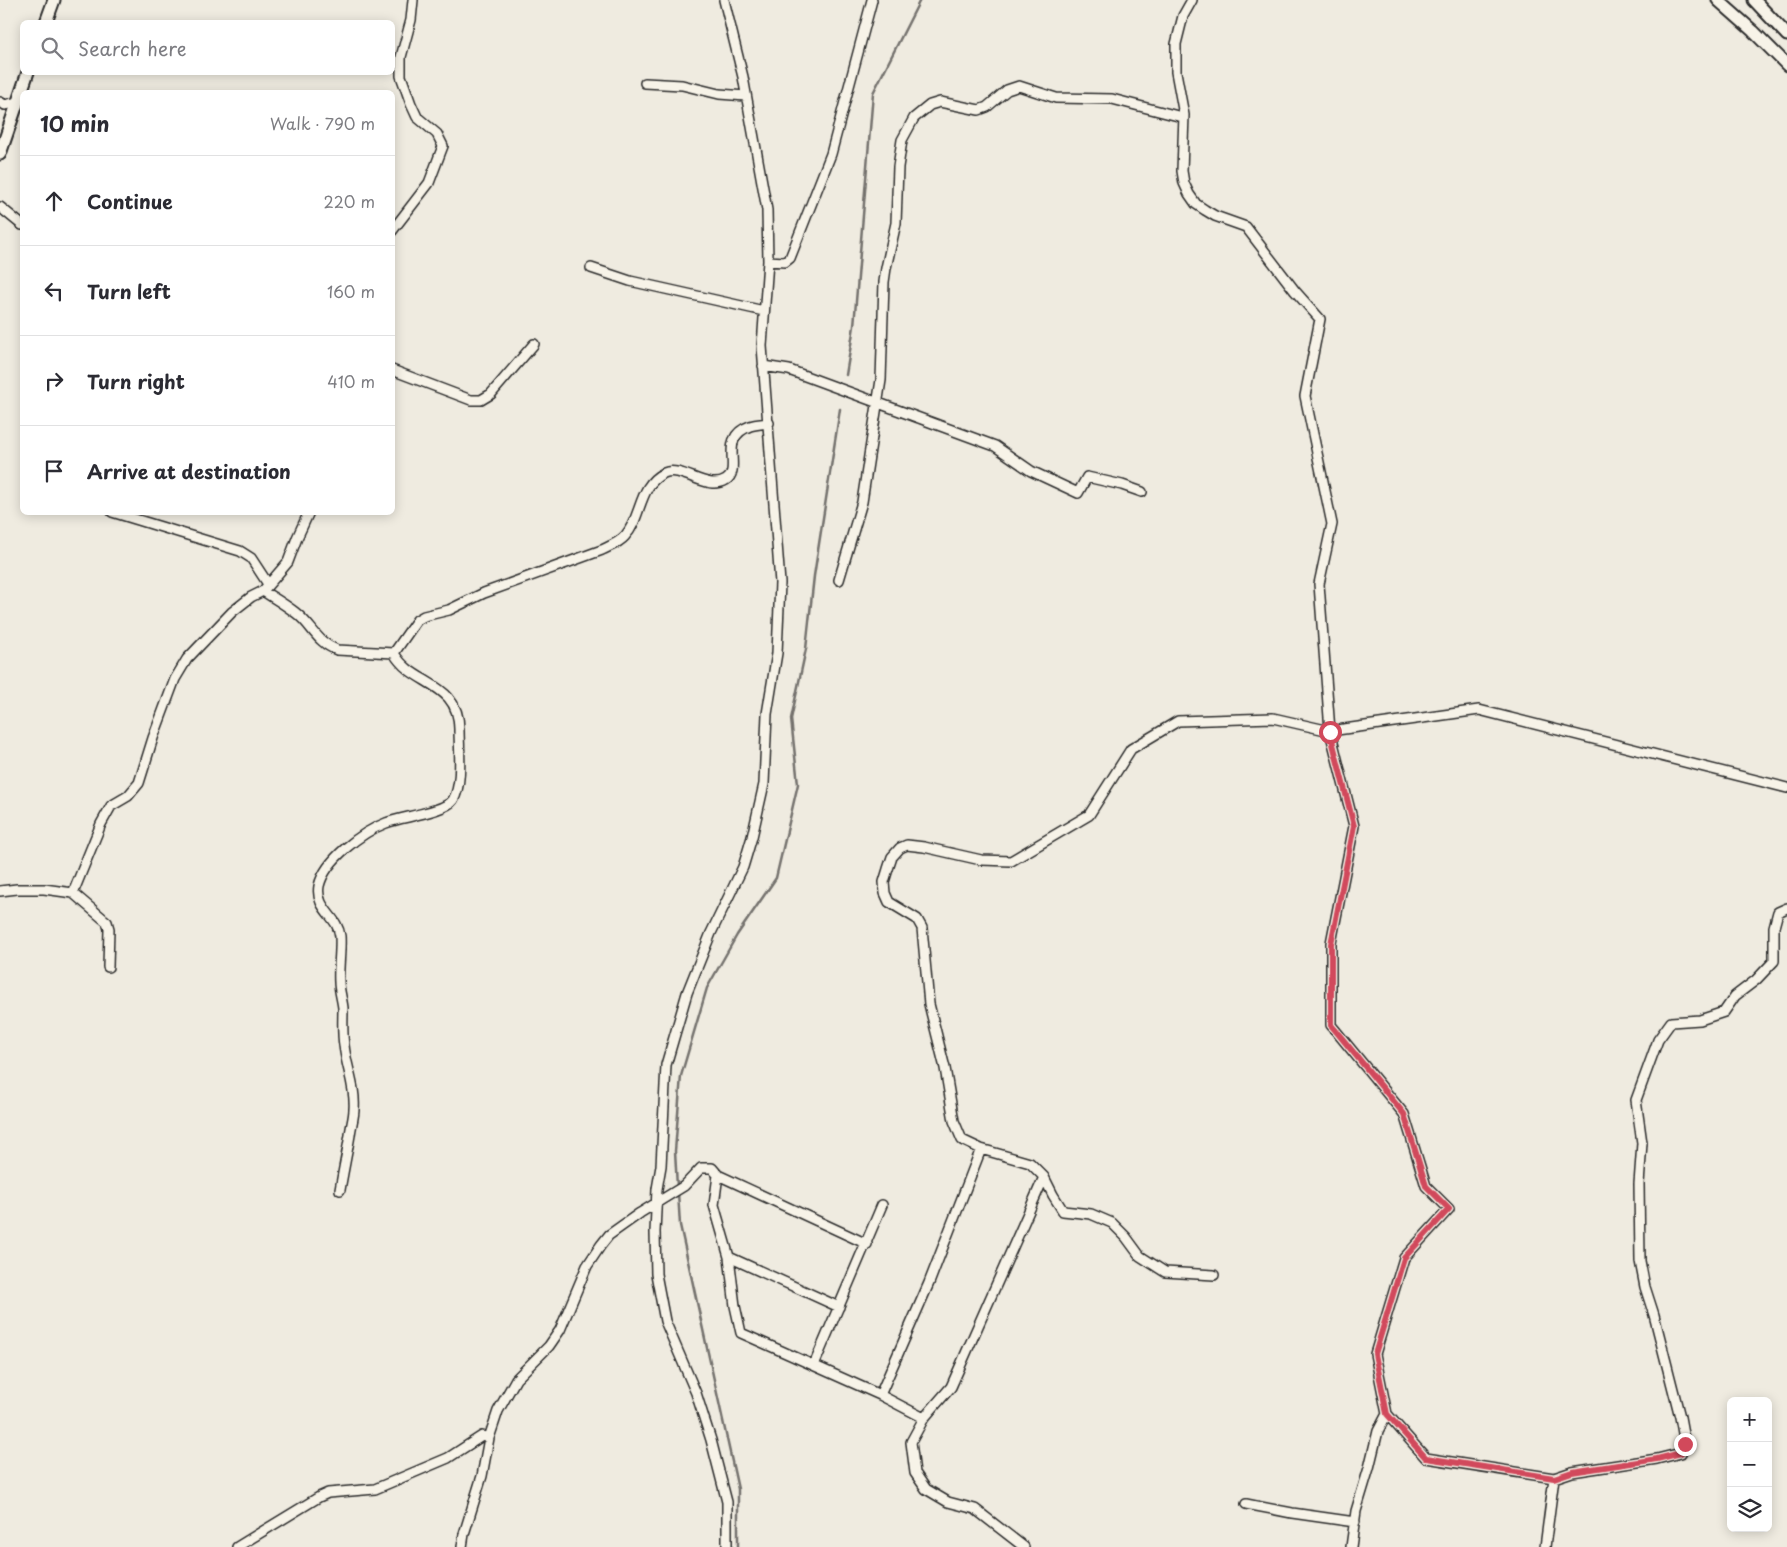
<!DOCTYPE html>
<html lang="en">
<head>
<meta charset="utf-8">
<style>
  body { margin:0; font-family:"Playpen Sans",sans-serif; background:#f7f7f7; color:#2b2b33 }
  .controls { position:absolute; right:15px; bottom:15px; display:grid; overflow:hidden; border-radius:8px; box-shadow:0 2px 12px #0003 }
  .controls button { width:45px; height:45px; display:grid; place-items:center; padding:0; border:0; border-bottom:1px solid #e1e1e2; background:#fff; color:#2b2b33; font:25px sans-serif }
  .stop { position:absolute; width:15px; height:15px; margin:-11px; border:4px solid #d1495b; border-radius:50%; background:#fff }
  .stop.end { background:#d1495b; border-color:#fff; box-shadow:0 1px 5px #0008 }
  .list { margin:0; padding:0; list-style:none }
  h2 { display:flex; justify-content:space-between; align-items:center; height:65px; margin:0; padding:0 20px; font-size:21px }
  h2 small { font-size:16px; font-weight:400; color:#7c7c81 }
  .list li { display:grid; grid-template-columns:32px 1fr auto; gap:15px; align-items:center; box-sizing:border-box; height:90px; padding:0 20px; border-top:1px solid #e1e1e2 }
  .list b { display:block; font-size:19px; white-space:nowrap }
  .list em { font-size:16px; font-style:normal; color:#7c7c81 }
  .icon { flex:none; width:28px; height:28px; fill:none; stroke:currentColor; stroke-width:2; stroke-linecap:round; stroke-linejoin:round }
  .map { position:relative; flex:none; width:1787px; height:1547px; overflow:hidden }
  .search { position:absolute; background:#fff; box-shadow:0 2px 12px #0003; left:20px; top:20px; width:375px; height:55px; display:flex; align-items:center; gap:12px; box-sizing:border-box; padding:0 18px; border-radius:8px; color:#7c7c81; font-size:19px }
  .panel { position:absolute; background:#fff; box-shadow:0 2px 12px #0003; left:20px; top:90px; width:375px; height:425px; border-radius:8px }
  .map>svg:first-child { display:block }
  .lines { fill:none; stroke-linecap:round; stroke-linejoin:round }
  .stream { stroke:#74726e; stroke-width:2.5 }
  .minor-casing { stroke:#2b2b2b; stroke-width:12 }
  .major-casing { stroke:#2b2b2b; stroke-width:15 }
  .minor { stroke:#f7f3e8; stroke-width:9 }
  .major { stroke:#f7f3e8; stroke-width:11 }
  .route { stroke:#d1495b; stroke-width:6 }
</style>
</head>
<body>
<div class="map">
<svg width="1787" height="1547" viewBox="0 0 1787 1547">
  <rect width="100%" height="100%" fill="#efebe0"/>
  <filter id="ink" filterUnits="userSpaceOnUse"><feTurbulence type="fractalNoise" baseFrequency=".02" numOctaves="2"/><feDisplacementMap in="SourceGraphic" scale="10" xChannelSelector="R" yChannelSelector="G"/><feConvolveMatrix kernelMatrix="1 2 1 2 8 2 1 2 1" color-interpolation-filters="sRGB"/></filter>
  <g filter="url(#ink)">
    <g class="lines">
      <path class="stream" d="M846,375L854,326L873,93L920,0
        M677,1187L675,1151L681,1076L707,988L737,935L776,878L798,784L791,719L806,649L814,576L840,409
        M678,1192L680,1225L738,1489V1547"/>
      <defs>
        <path id="minor" d="M724,0L743,77L767,210L768,261L762,346L780,583L777,653L767,714L764,784L752,837L743,867L711,933L687,993L666,1065L661,1166L657,1189L655,1232L656,1274L665,1321L696,1393L711,1440L727,1502V1547
          M1192,0L1183,16L1176,44V72L1184,115L1182,171L1184,183L1189,194L1196,204L1205,210L1215,216L1246,227L1295,291L1320,319L1305,396L1332,524L1319,584L1330,731L1354,826L1331,943V1025L1404,1114L1426,1186L1449,1209L1404,1258L1375,1354L1387,1414L1426,1458L1554,1478L1572,1472L1657,1459L1681,1453L1685,1444L1680,1417L1654,1315L1645,1287L1640,1261L1639,1184L1642,1143L1636,1100L1658,1040L1671,1022L1700,1020L1724,1012L1735,996L1756,980L1774,961V927L1778,912L1787,908
          M645,83L682,85L719,94L746,96
          M0,102L5,105L18,102
          M0,207L22,225
          M392,231L429,183L443,146L437,134L417,117L411,104L401,76V57L411,20L413,0
          M768,261L785,262L790,258L831,154L872,0
          M591,268L630,281L764,311
          M763,366L789,370L995,446L1031,471L1078,493L1087,477L1122,485L1142,492
          M392,370L471,400H481L491,394L534,344
          M112,512L240,551L251,558L268,584
          M839,580L862,502L869,456L881,380L884,282L886,268L896,223L898,167L902,140L914,118L930,105L940,102L979,110L987,107L1007,90L1019,86L1056,98L1112,99L1178,116L1184,115
          M263,591C274,598 286,605 296,613C312,625 317,643 337,650L394,653C412,686 459,681 459,729C459,748 463,785 453,800C445,812 400,817 386,823C362,832 325,860 319,886C315,909 338,916 340,936C341,951 338,967 339,982C339,990 342,999 343,1008C343,1020 342,1033 344,1045C346,1066 356,1088 354,1109C354,1117 351,1126 350,1135C347,1153 343,1172 340,1190
          M394,653L417,620L424,616L449,610L484,593L602,550C610,546 619,543 625,536C642,518 638,485 664,473C682,465 707,492 726,480C743,469 717,438 750,426C756,424 763,424 769,423
          M0,891L17,889H44L73,893L107,922L109,929L108,967
          M73,893L101,824L111,806L128,796L139,783L153,738L175,679L187,659L232,612L251,597L263,591L288,562L297,538L309,512
          M718,1175L714,1205L729,1257L735,1306L741,1333L880,1395L924,1418
          M1044,1177L1053,1195L1063,1211L1091,1214L1112,1223L1126,1237L1140,1256L1165,1272L1214,1275
          M729,1257L839,1307
          M814,1365L882,1205
          M880,1395L929,1283L981,1149
          M1246,1504L1292,1513L1355,1522
          M237,1547L319,1497L328,1493L375,1489L448,1458L482,1436L489,1438
          M462,1547L464,1534L482,1476L489,1438L498,1411L516,1379L549,1346L560,1330L587,1266L601,1245L609,1235L640,1213L684,1186L701,1168H712L718,1175L867,1244
          M1024,1547L975,1509L948,1502L926,1489L915,1473L911,1442L924,1418L951,1387L1044,1177L1030,1163L981,1149L962,1140L954,1121L945,1068L929,1004L922,928L917,919L889,902L885,893L884,882L888,869L892,857L900,848L907,845L924,847L981,860L1011,861L1089,815L1131,749L1178,721L1273,718L1330,731L1479,710L1787,788
          M1351,1547L1356,1511L1369,1468L1378,1431L1387,1414
          M1545,1547L1554,1478"/>
        <path id="major" d="M1718,0L1753,31L1787,65
          M1754,0L1787,35
          M46,22L54,0
          M0,154L28,72"/>
      </defs>
      <use href="#minor" class="minor-casing"/>
      <use href="#major" class="major-casing"/>
      <use href="#minor" class="minor"/>
      <use href="#major" class="major"/>
    </g>
  </g>
  <g class="lines" filter="url(#ink)">
    <path class="route" d="M1330,732L1354,826L1331,944V1025L1404,1114L1426,1186L1449,1209L1404,1258L1375,1354L1387,1414L1426,1458L1554,1478L1572,1472L1657,1459L1681,1453L1685,1444"/>
  </g>
</svg>
<div class="controls">
<button>+</button>
<button>−</button>
<button><svg class="icon" aria-label="layers" viewBox="0 0 24 24"><path d="M12 4l9 5-9 5-9-5zM3 14l9 5 9-5"/></svg></button>
</div>
<div class="stop" style="left:1330px;top:732px"></div>
<div class="stop end" style="left:1685px;top:1444px"></div>
<div class="search"><svg class="icon" aria-label="search" viewBox="0 0 24 24"><circle cx="10" cy="10" r="6"/><path d="M15 15l6 6"/></svg>Search here</div>
<section class="panel">
<h2>10 min<small>Walk · 790 m</small></h2>
<ul class="list">
<li><svg class="icon" aria-label="ahead" viewBox="0 0 24 24"><path d="M12 20V5M6 11l6-6 6 6"/></svg><div><b>Continue</b></div><em>220 m</em></li>
<li><svg class="icon" aria-label="left" viewBox="0 0 24 24"><path d="M17 20v-9H6M10 6l-5 5 5 5"/></svg><div><b>Turn left</b></div><em>160 m</em></li>
<li><svg class="icon" aria-label="right" viewBox="0 0 24 24"><path d="M7 20v-9h11M14 6l5 5-5 5"/></svg><div><b>Turn right</b></div><em>410 m</em></li>
<li><svg class="icon" aria-label="arrive" viewBox="0 0 24 24"><path d="M6 21V4h12l-3 4 3 4H6"/></svg><div><b>Arrive at destination</b></div></li>
</ul>
</section>
</div>
</body>
</html>
